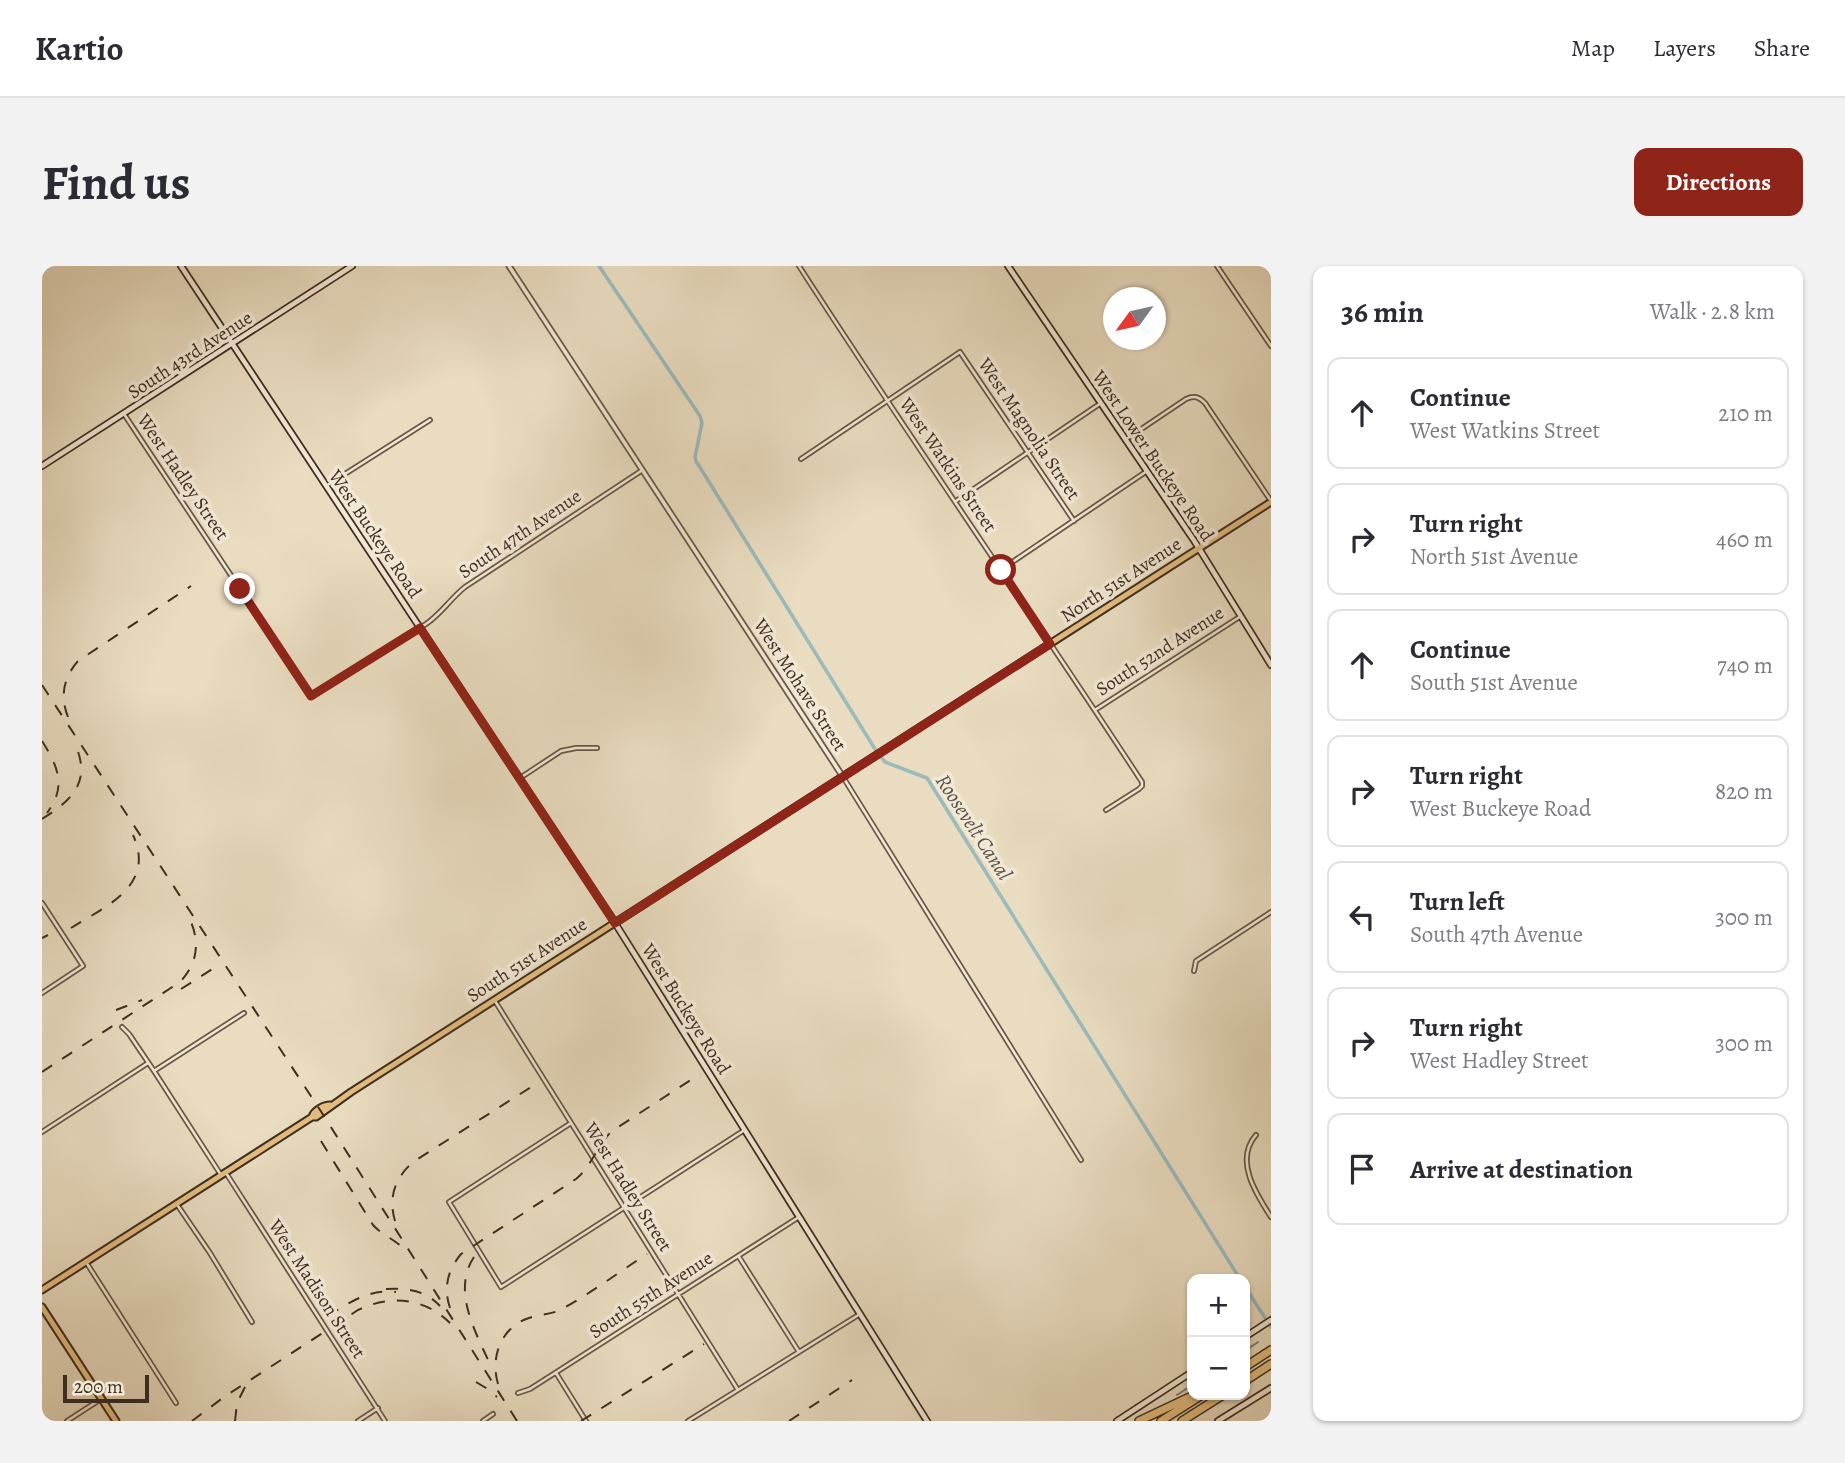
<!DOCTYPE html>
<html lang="en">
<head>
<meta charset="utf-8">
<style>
  body { margin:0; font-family:Alegreya,serif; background:#f2f2f3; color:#2b2b33 }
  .controls { position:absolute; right:21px; bottom:21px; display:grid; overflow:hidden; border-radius:14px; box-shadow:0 2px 5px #0004 }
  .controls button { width:63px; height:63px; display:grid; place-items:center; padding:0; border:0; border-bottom:2px solid #e1e1e2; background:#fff; color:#2b2b33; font:35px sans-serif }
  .compass { position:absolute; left:1061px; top:21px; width:63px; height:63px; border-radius:50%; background:#fff; box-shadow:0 2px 5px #0004; rotate:237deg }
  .scale { position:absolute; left:21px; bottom:18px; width:86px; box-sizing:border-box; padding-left:7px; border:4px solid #3f2d1f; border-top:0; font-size:19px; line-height:24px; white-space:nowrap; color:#3f2d1f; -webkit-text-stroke:5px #f1e8d6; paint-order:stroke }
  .stop { position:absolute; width:21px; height:21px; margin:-16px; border:5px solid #8f2418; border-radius:50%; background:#fff }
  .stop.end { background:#8f2418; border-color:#fff; box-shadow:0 2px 7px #0008 }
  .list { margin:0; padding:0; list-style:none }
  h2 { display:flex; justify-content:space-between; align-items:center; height:91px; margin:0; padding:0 28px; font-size:30px }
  h2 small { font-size:23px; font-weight:400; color:#7c7c81 }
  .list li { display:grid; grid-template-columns:46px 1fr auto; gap:21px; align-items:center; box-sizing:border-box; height:112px; margin:0 14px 14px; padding:0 14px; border:2px solid #e1e1e2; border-radius:14px }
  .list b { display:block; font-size:26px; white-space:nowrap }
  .list p { margin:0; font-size:23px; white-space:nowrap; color:#7c7c81 }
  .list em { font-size:23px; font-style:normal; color:#7c7c81 }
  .icon { flex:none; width:38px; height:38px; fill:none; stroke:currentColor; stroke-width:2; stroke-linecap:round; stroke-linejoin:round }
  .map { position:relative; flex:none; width:1229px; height:1155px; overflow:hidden; border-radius:14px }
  header { display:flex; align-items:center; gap:42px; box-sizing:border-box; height:98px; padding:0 35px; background:#fff; border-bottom:2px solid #e1e1e2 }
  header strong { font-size:33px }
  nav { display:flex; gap:38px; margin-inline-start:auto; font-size:24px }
  .intro { display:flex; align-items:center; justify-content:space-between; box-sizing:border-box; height:168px; padding:0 42px }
  h1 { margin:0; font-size:49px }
  .button { padding:18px 32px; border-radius:14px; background:#8f2418; color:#fff; font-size:24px; font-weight:700 }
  main { display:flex; gap:42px; padding:0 42px }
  aside { flex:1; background:#fff; border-radius:14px; box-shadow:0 2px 5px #0004 }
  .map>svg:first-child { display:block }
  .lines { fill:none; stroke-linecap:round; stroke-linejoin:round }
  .stream { stroke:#76827d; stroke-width:2 }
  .canal { stroke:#9ababb; stroke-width:3.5 }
  .minor-casing { stroke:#6a5947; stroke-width:6 }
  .tertiary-casing { stroke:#6a5947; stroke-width:7 }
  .secondary-casing { stroke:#3f2d1f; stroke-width:8 }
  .primary-casing { stroke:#3f2d1f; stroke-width:9 }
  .motorway-casing { stroke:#3f2d1f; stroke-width:10 }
  .minor { stroke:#f1e8d6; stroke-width:2.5 }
  .tertiary { stroke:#f1e8d6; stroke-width:3.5 }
  .secondary { stroke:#f1e8d6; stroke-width:4.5 }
  .primary { stroke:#e4be80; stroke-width:5 }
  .motorway { stroke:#e4be80; stroke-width:7 }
  .rail { stroke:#3f2d1f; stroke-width:2; stroke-dasharray:12 12; stroke-linecap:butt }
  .route { stroke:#8f2418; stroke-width:9 }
  .labels { text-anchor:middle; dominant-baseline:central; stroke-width:7; stroke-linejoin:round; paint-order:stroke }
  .street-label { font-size:19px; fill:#3f2d1f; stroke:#f1e8d6 }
  .water-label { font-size:21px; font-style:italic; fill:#565046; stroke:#f1e8d6 }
</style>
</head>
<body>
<header>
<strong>Kartio</strong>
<nav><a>Map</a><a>Layers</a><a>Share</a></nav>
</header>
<div class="intro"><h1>Find us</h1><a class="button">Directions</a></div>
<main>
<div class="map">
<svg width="1229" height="1155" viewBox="0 0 1229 1155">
  <rect width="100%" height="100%" fill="#e9dcc0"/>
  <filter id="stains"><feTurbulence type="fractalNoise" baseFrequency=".00286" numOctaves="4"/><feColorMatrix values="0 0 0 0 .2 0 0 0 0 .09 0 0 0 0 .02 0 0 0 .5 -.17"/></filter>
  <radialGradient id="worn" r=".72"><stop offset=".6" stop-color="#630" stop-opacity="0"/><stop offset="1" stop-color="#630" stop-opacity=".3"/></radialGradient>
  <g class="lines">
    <path class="stream" d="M1203,1085L1216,1076
      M1135,1129L1150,1119"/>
    <path class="canal" d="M557,0L658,150L660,157L653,191L654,195L833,483L843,496L885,512L1198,1013
      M1203,1021L1229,1061"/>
    <defs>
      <path id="minor" d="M757,0C869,174 987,343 1100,516V520L1097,523L1064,544
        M1175,0L1229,80
        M82,148L269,430L384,358C399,348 409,332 423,321L599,205
        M1083,174L1144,133C1152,129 1157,131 1163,137L1229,235
        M759,193L918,86L1032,255
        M284,220L388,154
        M914,235L1059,137
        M960,303L1105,205
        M1053,444L1199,350
        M801,511L1039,894
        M478,512L519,485L534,482H555
        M0,637L41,700L0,727
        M1152,705L1154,695L1229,646
        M453,735L696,1124
        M80,761L87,768L112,805L179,909
        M112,805L202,747
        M529,857L407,936L459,1021L701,865
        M0,866L106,797
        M1214,869C1192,894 1214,928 1229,951
        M184,907L343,1155
        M134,937L168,987L210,1056
        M697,991L757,1086
        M44,996L134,1137
        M514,1107L544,1155
        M476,1127L488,1123L757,951
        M25,1155L59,1133
        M316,1155L336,1142
        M441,1155L451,1148
        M646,1155L818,1048"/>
      <path id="tertiary" d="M467,0L801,511"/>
      <path id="secondary" d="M139,0L573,657L885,1155
        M966,0L1153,276L1229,399
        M0,200L310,0
        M1203,1071L1229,1054
        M1075,1155L1150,1106
        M1176,1155L1229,1122"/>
      <path id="primary" d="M270,851H274L309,826L1229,236
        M0,1024L270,851C272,844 282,839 288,839
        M0,1041L74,1155"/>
      <path id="motorway" d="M1203,1101L1229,1084
        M1203,1115L1229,1098
        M1097,1155L1152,1129
        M1119,1155L1160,1129
        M1140,1155L1181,1129"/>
    </defs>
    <use href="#minor" class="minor-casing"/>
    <use href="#tertiary" class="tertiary-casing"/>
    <use href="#secondary" class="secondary-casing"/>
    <use href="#primary" class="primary-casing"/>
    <use href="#motorway" class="motorway-casing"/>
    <use href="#minor" class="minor"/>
    <use href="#tertiary" class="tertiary"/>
    <use href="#secondary" class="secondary"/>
    <use href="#primary" class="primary"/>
    <use href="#motorway" class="motorway"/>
    <path class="rail" d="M0,419L280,847L475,1155
      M26,451C18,431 21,412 36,395L149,320
      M0,475C16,500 25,521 5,547
      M0,553C30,534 50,516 33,478
      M29,662C64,640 114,620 91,569
      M0,672L6,669
      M139,723L172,702
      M74,744L100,734
      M0,806L138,716C155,698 158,678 149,656
      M279,875L331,959C340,969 352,973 361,982
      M353,955C346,931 353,912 371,896L497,816
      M432,991C410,1024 433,1065 447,1096
      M344,1023C365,1022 383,1024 398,1040
      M408,1042C401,1021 406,1004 419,988L534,913C550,900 555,879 570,865L658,808
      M286,1050C308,1036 327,1023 354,1026
      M434,1116L444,1122L455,1131
      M456,1118C448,1091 459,1061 487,1052C497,1048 508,1049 518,1044C548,1028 577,1006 605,988
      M150,1155L182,1131L316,1044C347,1029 382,1031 408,1057
      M193,1155L195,1137L204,1119
      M539,1155L662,1078
      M747,1155L810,1114"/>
  </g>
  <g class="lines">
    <path class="route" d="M198,323L269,430L378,362L573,657L1008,378L959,304"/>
  </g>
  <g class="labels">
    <g class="street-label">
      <text transform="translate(148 89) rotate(-33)">South 43rd Avenue</text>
      <text transform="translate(987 163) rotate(56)">West Magnolia Street</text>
      <text transform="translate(1111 190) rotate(56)">West Lower Buckeye Road</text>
      <text transform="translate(906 199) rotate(56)">West Watkins Street</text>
      <text transform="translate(141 211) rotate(56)">West Hadley Street</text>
      <text transform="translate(333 268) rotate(56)">West Buckeye Road</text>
      <text transform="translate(478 268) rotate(-34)">South 47th Avenue</text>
      <text transform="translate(1079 314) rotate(-33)">North 51st Avenue</text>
      <text transform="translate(1118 385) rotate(-33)">South 52nd Avenue</text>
      <text transform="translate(758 419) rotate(57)">West Mohave Street</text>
      <text transform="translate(485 694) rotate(-33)">South 51st Avenue</text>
      <text transform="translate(644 743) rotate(58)">West Buckeye Road</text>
      <text transform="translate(586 921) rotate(58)">West Hadley Street</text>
      <text transform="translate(275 1023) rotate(57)">West Madison Street</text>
      <text transform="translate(609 1029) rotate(-33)">South 55th Avenue</text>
    </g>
    <g class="water-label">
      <text transform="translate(932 561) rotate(57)">Roosevelt Canal</text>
    </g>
  </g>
  <rect width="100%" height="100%" filter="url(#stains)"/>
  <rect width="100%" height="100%" fill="url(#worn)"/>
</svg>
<div class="controls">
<button>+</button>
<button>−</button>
</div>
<svg class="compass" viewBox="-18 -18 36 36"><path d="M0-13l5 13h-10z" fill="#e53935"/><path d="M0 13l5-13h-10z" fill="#7c7c81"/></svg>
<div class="scale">200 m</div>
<div class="stop" style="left:959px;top:304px"></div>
<div class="stop end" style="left:198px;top:323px"></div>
</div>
<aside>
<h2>36 min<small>Walk · 2.8 km</small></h2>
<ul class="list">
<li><svg class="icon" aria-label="ahead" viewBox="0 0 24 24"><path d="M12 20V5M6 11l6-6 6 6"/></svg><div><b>Continue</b><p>West Watkins Street</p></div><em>210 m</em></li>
<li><svg class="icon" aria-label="right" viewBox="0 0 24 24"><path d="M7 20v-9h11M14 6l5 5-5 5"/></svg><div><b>Turn right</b><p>North 51st Avenue</p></div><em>460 m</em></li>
<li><svg class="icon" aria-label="ahead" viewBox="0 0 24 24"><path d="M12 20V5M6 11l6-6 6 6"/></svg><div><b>Continue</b><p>South 51st Avenue</p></div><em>740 m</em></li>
<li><svg class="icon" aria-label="right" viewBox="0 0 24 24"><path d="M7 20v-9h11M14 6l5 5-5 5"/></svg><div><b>Turn right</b><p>West Buckeye Road</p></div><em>820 m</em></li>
<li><svg class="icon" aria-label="left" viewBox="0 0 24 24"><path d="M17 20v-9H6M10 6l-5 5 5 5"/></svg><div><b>Turn left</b><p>South 47th Avenue</p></div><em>300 m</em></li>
<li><svg class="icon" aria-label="right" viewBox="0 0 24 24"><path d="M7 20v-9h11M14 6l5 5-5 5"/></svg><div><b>Turn right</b><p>West Hadley Street</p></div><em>300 m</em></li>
<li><svg class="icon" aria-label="arrive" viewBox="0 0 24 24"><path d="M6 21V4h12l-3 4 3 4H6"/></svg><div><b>Arrive at destination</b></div></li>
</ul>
</aside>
</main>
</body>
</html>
